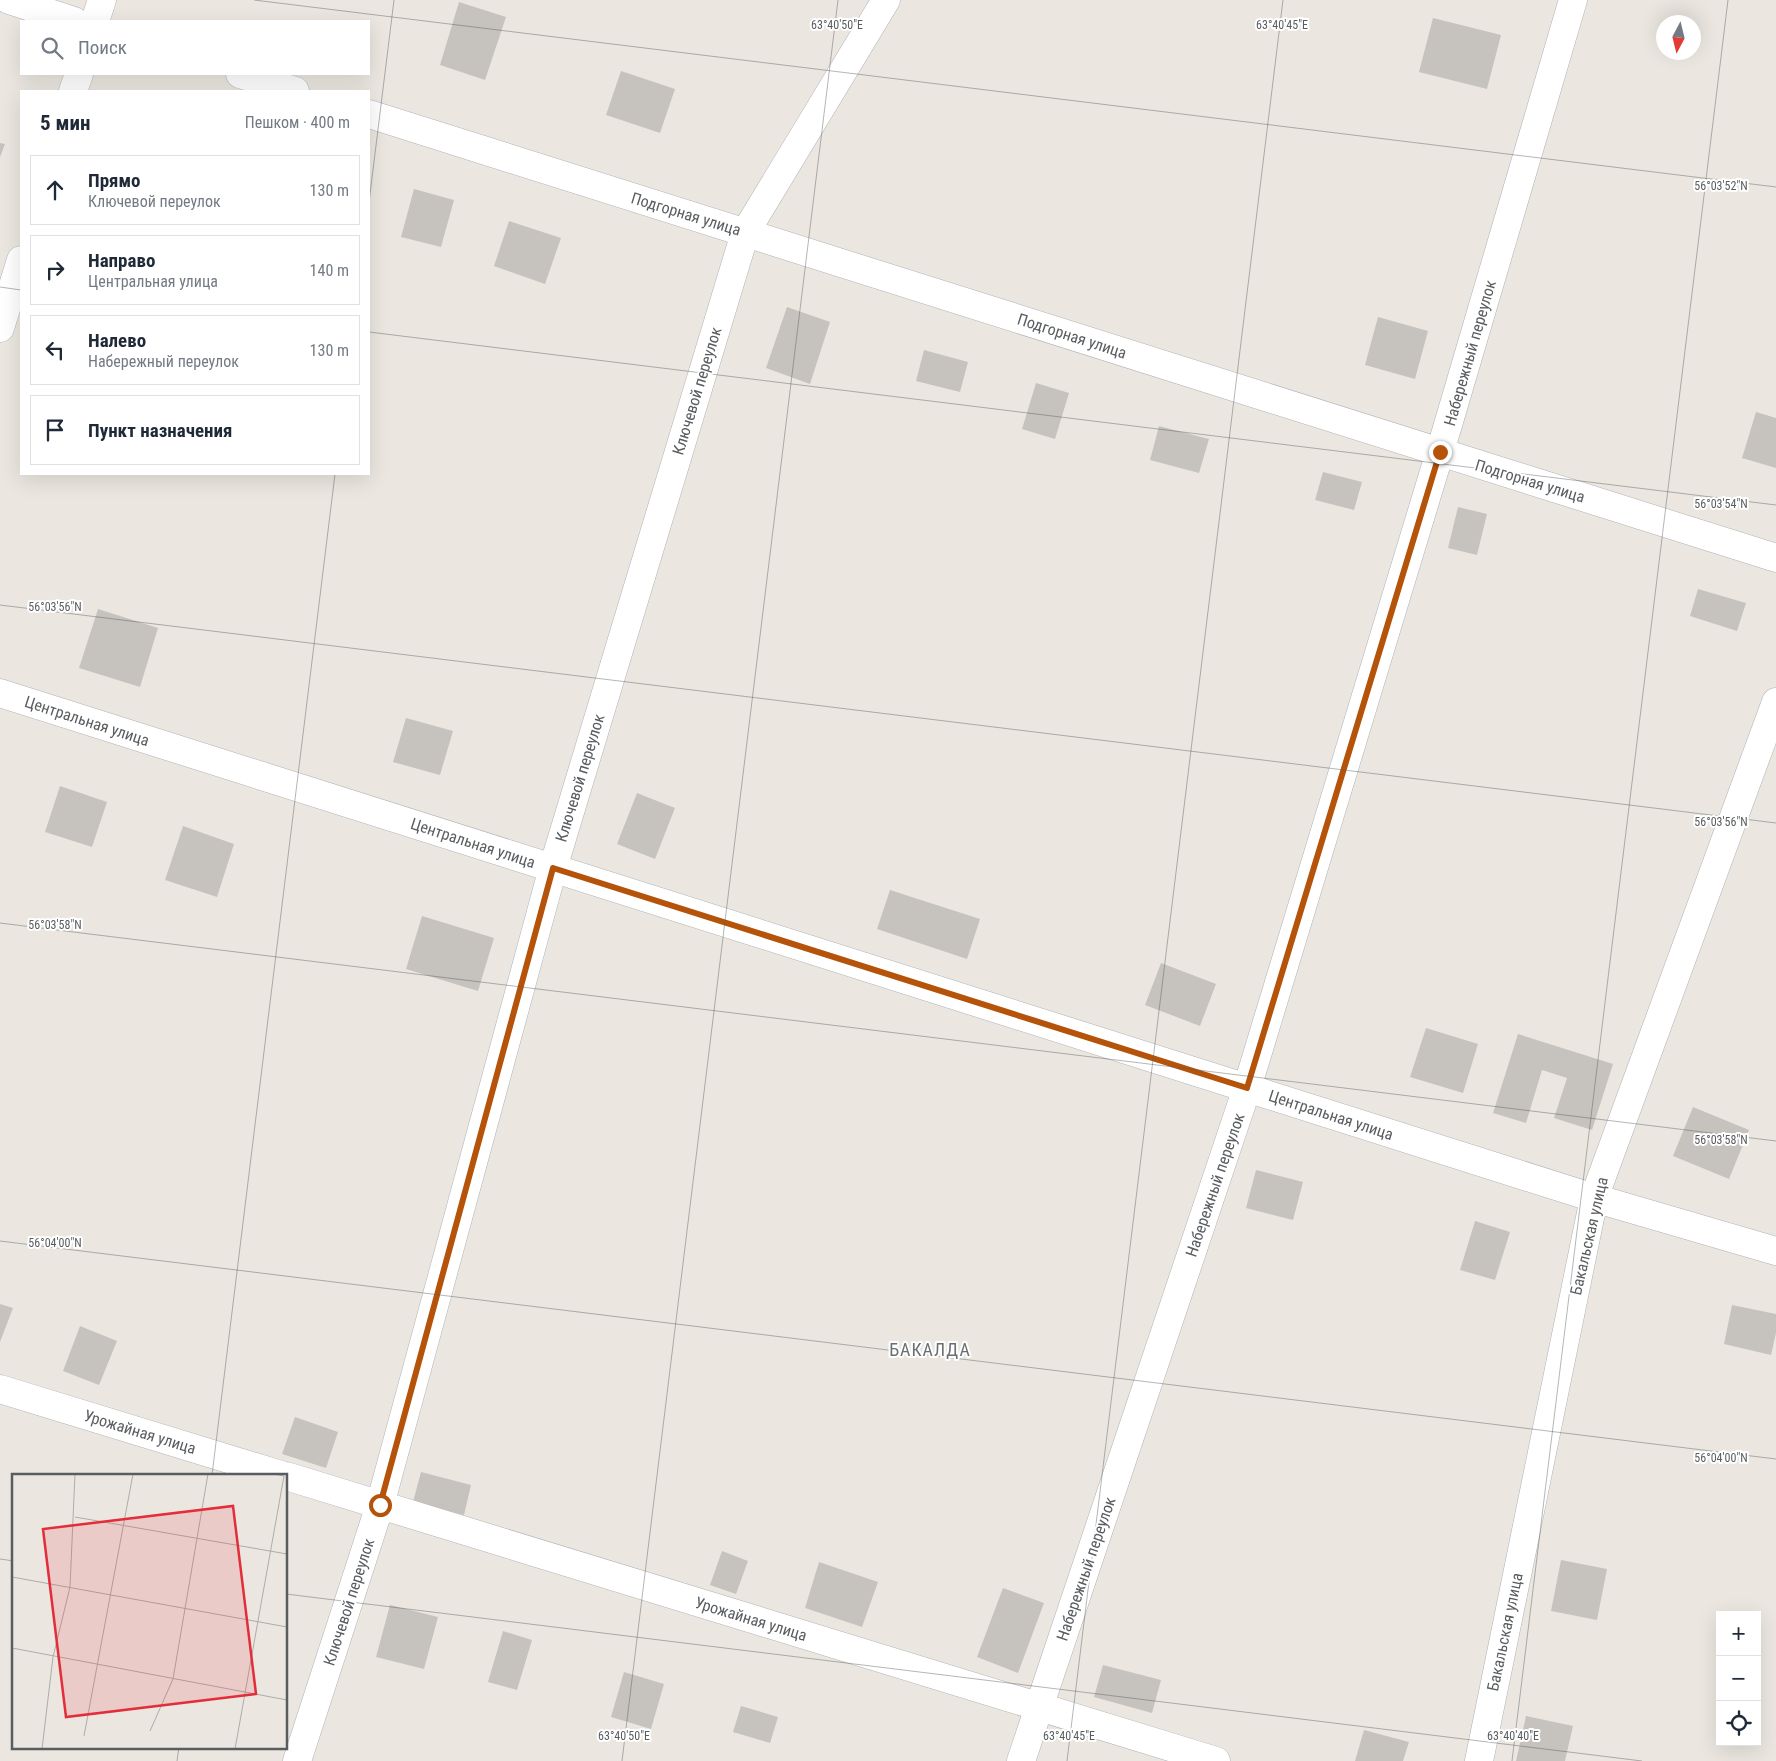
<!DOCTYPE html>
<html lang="ru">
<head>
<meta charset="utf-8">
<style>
  body { margin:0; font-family:"Roboto Condensed",sans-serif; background:#f2f2f3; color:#1f2937 }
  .controls { position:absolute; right:15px; bottom:15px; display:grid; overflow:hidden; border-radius:0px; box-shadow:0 5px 20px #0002 }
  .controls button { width:45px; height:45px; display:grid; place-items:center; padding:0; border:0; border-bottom:1px solid #e0e1e3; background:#fff; color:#1f2937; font:25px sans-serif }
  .compass { position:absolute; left:1656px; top:15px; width:45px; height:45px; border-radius:50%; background:#fff; box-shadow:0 5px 20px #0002; rotate:187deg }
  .stop { position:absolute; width:15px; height:15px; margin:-11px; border:4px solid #b45309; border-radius:50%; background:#fff }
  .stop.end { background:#b45309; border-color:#fff; box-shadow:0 1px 5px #0008 }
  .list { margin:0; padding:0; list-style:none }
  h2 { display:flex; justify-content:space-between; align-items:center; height:65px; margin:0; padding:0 20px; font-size:21px }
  h2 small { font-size:16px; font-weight:400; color:#747a83 }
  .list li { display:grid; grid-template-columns:32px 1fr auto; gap:15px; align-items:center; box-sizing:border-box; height:70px; margin:0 10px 10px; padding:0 10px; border:1px solid #e0e1e3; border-radius:0px }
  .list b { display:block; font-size:19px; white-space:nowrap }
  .list p { margin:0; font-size:16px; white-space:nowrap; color:#747a83 }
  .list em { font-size:16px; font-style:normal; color:#747a83 }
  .icon { flex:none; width:28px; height:28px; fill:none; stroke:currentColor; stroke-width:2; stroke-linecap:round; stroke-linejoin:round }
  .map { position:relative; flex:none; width:1776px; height:1761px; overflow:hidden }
  .search { position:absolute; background:#fff; box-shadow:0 5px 20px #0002; left:20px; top:20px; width:350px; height:55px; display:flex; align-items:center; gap:12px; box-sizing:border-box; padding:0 18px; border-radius:0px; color:#747a83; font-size:19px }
  .panel { position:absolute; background:#fff; box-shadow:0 5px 20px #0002; left:20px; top:90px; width:350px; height:385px; border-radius:0px }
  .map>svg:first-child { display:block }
  .building { fill:#c6c2bd }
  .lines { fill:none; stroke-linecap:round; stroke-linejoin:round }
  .minor-casing { stroke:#aeb2b5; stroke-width:29 }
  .tertiary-casing { stroke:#aeb2b5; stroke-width:29 }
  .minor { stroke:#fff; stroke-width:28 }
  .tertiary { stroke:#fff; stroke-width:28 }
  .route { stroke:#b45309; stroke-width:6 }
  .ticks { fill:none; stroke:#595d60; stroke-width:1; stroke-opacity:0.45 }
  .labels { text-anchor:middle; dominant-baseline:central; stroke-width:4; stroke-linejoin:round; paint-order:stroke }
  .street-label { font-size:16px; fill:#595d60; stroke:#fff }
  .neighbourhood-label { font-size:18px; letter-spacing:1px; fill:#6a6f72; stroke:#fff }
  .inset-road { fill:none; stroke:#adaca9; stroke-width:1 }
  .view { fill:#e42d3b; fill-opacity:0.15; stroke:#e42d3b; stroke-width:2.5 }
  .inset-edge { fill:none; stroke:#595d60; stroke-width:2.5 }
  .ticks-label { font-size:12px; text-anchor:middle; fill:#595d60; stroke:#fff; stroke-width:4; stroke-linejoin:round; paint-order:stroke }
</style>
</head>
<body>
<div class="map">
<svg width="1776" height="1761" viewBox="0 0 1776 1761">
  <rect width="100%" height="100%" fill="#ebe7e0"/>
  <path class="building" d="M459,2L506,17L485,80L440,65Z
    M1433,18L1501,35L1487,89L1419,72Z
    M621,71L675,89L660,133L606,115Z
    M0,143L5,144L0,157Z
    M414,189L454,200L441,247L401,237Z
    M509,221L561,238L545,284L494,266Z
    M787,307L830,322L810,384L766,368Z
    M1378,317L1428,331L1415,379L1365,365Z
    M924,350L968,362L960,392L916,381Z
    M1036,383L1069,393L1055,439L1022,429Z
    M1756,412L1776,418V468L1742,458Z
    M1159,426L1209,439L1199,473L1150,460Z
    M1323,472L1362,482L1354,510L1315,500Z
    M1458,507L1487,514L1477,555L1448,548Z
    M1698,589L1746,603L1737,631L1690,616Z
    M98,609L158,628L140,687L79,668Z
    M406,718L453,731L440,775L393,762Z
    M60,786L107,802L92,847L45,832Z
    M637,793L675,808L655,859L617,844Z
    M183,826L234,844L217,897L165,880Z
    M890,890L980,919L967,959L877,929Z
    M422,916L494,938L478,991L406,969Z
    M1161,963L1216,984L1200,1026L1145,1005Z
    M1426,1028L1478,1044L1463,1093L1410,1077Z
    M1518,1034L1613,1064L1592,1130L1554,1118L1567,1078L1542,1070L1526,1123L1493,1113Z
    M1693,1107L1749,1130L1729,1179L1673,1156Z
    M1256,1170L1303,1182L1293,1220L1246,1208Z
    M1475,1221L1510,1232L1495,1280L1460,1270Z
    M0,1304L13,1308L0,1342Z
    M1732,1305L1776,1314V1333L1771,1355L1724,1344Z
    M80,1326L117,1341L99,1385L63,1371Z
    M295,1417L338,1432L326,1468L282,1454Z
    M421,1472L471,1485L464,1515L413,1502Z
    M722,1551L748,1561L736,1594L710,1585Z
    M1561,1560L1607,1569L1597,1620L1551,1611Z
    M819,1562L878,1582L862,1627L805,1608Z
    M1003,1588L1044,1603L1018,1673L977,1657Z
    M390,1605L438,1617L424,1669L376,1657Z
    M503,1631L532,1640L517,1690L488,1682Z
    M1103,1665L1161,1680L1152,1713L1094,1697Z
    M624,1672L664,1684L651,1729L611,1717Z
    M741,1706L778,1717L770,1743L733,1732Z
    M1526,1716L1573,1726L1565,1761H1516Z
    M1364,1730L1409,1742L1403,1761H1355Z"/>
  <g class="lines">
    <defs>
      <path id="minor" d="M9,0L74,21
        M95,21L102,0
        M240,74L295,91
        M73,91L79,74
        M369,114L1776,558
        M0,328L21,260
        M0,693L1594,1198L1776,1251
        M0,1389L281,1475
        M286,1476L1216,1761
        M297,1761L380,1505L553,868L745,233L886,0
        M1021,1761L1247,1088L1440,452L1573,0
        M1479,1761L1594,1198"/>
      <path id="tertiary" d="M1594,1198L1776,702"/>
    </defs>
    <use href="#minor" class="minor-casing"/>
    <use href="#tertiary" class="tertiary-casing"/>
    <use href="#minor" class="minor"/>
    <use href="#tertiary" class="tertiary"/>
  </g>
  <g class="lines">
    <path class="route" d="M380,1505L553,868L1247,1088L1440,452"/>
  </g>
  <path class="ticks" d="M254,0L1776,187M369,202L394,0M0,287L21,290M369,332L1776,505M0,605L1776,823M0,923L1776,1141M0,1241L1776,1459M212,1475L335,474M0,1559L14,1561M286,1594L1642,1761M177,1761L179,1747M622,1761L838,0M1067,1761L1283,0M1512,1761L1728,0"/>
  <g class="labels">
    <g class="street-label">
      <text transform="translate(686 214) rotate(17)">Подгорная улица</text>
      <text transform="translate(1072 336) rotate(18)">Подгорная улица</text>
      <text transform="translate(1470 353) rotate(-74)">Набережный переулок</text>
      <text transform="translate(697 391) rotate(-73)">Ключевой переулок</text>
      <text transform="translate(1530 481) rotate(17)">Подгорная улица</text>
      <text transform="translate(87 721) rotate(18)">Центральная улица</text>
      <text transform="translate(580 778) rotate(-73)">Ключевой переулок</text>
      <text transform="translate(473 843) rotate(18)">Центральная улица</text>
      <text transform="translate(1331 1115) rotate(18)">Центральная улица</text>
      <text transform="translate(1215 1185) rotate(-71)">Набережный переулок</text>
      <text transform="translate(1589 1236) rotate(-77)">Бакальская улица</text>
      <text transform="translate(140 1432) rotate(17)">Урожайная улица</text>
      <text transform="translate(1086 1569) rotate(-71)">Набережный переулок</text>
      <text transform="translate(349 1602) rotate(-72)">Ключевой переулок</text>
      <text transform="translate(751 1619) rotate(17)">Урожайная улица</text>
      <text transform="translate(1505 1632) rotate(-78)">Бакальская улица</text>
    </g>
    <g class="neighbourhood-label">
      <text x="930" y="1349">БАКАЛДА</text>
    </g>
  </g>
  <g transform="translate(12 1474)">
    <rect width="275" height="275" fill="#ebe7e0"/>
    <path class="inset-road" d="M63,43L275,80M0,103L275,153M0,174L275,226M138,257L161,205L196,0M72,262L121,0M30,275L41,183L58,113L63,0M223,275L272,2L262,0"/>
    <path class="view" d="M221,32L244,220L54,243L31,55Z"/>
    <rect width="275" height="275" class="inset-edge"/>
  </g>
  <g class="ticks-label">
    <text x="837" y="29">63°40'50"E</text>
    <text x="1282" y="29">63°40'45"E</text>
    <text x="1721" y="190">56°03'52"N</text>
    <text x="1721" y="508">56°03'54"N</text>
    <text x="55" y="611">56°03'56"N</text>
    <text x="1721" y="826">56°03'56"N</text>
    <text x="55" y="929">56°03'58"N</text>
    <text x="1721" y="1144">56°03'58"N</text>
    <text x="55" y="1247">56°04'00"N</text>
    <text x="1721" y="1462">56°04'00"N</text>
    <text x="624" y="1740">63°40'50"E</text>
    <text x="1069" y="1740">63°40'45"E</text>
    <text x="1513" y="1740">63°40'40"E</text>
  </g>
</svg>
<div class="controls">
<button>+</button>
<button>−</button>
<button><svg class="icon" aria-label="locate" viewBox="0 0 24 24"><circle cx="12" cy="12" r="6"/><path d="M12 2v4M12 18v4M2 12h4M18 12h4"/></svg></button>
</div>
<svg class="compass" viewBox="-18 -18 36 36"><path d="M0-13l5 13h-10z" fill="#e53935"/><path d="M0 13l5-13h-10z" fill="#747a83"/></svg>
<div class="stop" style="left:380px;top:1505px"></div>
<div class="stop end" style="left:1440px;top:452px"></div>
<div class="search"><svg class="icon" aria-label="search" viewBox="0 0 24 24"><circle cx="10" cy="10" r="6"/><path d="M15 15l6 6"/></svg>Поиск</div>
<section class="panel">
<h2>5 мин<small>Пешком · 400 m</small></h2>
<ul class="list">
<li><svg class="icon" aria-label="ahead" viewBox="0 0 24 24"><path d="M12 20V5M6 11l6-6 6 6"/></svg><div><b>Прямо</b><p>Ключевой переулок</p></div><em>130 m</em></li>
<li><svg class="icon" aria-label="right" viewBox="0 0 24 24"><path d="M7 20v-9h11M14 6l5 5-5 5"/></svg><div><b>Направо</b><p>Центральная улица</p></div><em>140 m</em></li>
<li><svg class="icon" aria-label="left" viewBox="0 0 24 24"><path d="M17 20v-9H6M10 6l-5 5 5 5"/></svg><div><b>Налево</b><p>Набережный переулок</p></div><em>130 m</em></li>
<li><svg class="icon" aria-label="arrive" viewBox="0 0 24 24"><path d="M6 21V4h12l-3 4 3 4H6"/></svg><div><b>Пункт назначения</b></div></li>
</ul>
</section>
</div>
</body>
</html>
